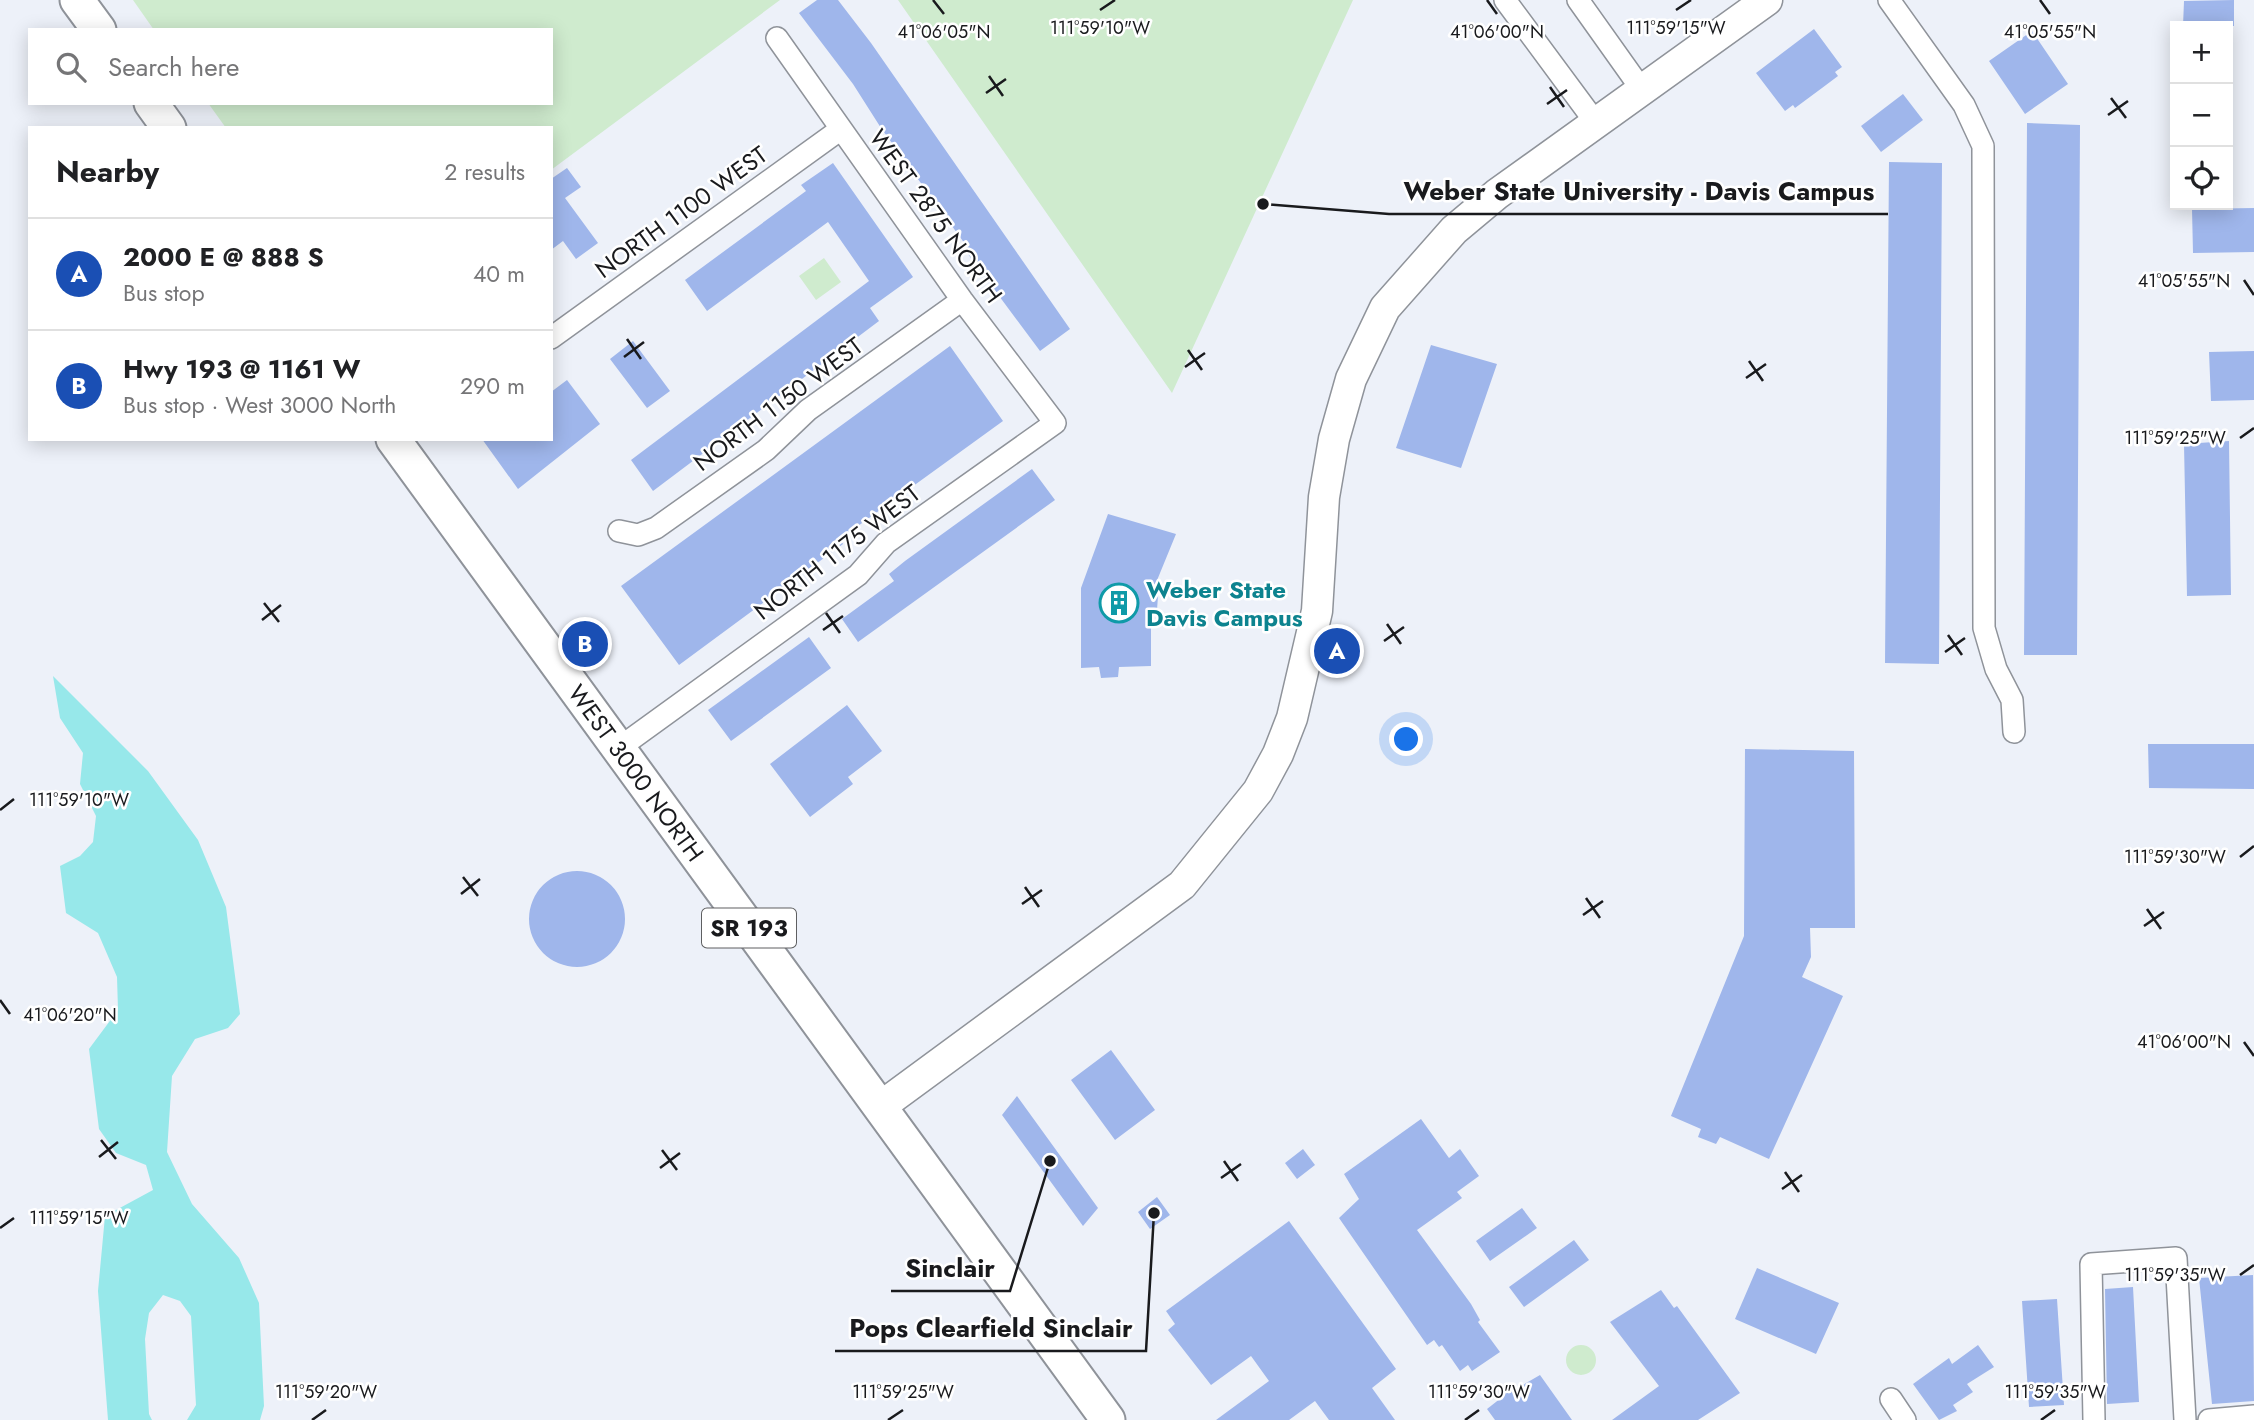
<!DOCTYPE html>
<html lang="en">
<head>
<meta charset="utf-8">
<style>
  body { margin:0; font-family:Jost,sans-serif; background:#f2f2f2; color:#202124 }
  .controls { position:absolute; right:21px; top:21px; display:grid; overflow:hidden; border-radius:0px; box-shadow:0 4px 18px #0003 }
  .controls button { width:63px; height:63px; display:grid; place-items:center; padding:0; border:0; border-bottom:2px solid #e0e0e0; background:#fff; color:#202124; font:35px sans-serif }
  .you { position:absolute; left:1407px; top:740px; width:24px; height:24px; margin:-18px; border:5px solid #fff; border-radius:50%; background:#1a73e8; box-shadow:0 0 0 10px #1a73e833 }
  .badge { display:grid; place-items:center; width:46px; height:46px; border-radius:50%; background:#617b2f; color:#fff; font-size:23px; font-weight:700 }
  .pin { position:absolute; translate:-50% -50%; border:4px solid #fff; box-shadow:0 2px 7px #0006 }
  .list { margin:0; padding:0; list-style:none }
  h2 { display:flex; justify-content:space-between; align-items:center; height:91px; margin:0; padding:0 28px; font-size:30px }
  h2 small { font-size:23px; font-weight:400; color:#757577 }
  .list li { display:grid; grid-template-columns:46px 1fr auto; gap:21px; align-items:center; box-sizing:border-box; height:112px; padding:0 28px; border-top:2px solid #e0e0e0 }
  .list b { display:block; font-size:26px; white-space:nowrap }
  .list p { margin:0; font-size:23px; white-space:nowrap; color:#757577 }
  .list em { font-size:23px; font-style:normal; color:#757577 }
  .icon { flex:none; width:38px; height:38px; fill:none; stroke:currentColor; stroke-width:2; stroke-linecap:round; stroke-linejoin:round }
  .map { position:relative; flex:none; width:2254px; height:1420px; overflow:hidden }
  .search { position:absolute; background:#fff; box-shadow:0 4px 18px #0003; left:28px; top:28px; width:525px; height:77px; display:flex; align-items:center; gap:18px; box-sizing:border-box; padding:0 24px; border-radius:0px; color:#757577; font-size:26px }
  .panel { position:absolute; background:#fff; box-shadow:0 4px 18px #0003; left:28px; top:126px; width:525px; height:315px; border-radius:0px }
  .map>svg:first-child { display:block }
  .green { fill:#cfebce }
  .water { fill:#97e8ea }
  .building { fill:#9fb6eb }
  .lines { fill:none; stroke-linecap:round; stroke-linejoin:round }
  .street-casing { stroke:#8f939a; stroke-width:24 }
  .secondary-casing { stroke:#8f939a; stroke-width:33 }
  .primary-casing { stroke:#8f939a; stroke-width:37 }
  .street { stroke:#fff; stroke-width:21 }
  .secondary { stroke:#fff; stroke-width:30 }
  .primary { stroke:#fff; stroke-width:33 }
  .ticks { fill:none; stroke:#191a1d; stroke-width:2.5 }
  .labels { text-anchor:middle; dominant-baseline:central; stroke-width:5; stroke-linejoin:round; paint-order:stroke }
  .shield { fill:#fff; stroke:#5e5f61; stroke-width:2 }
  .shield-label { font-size:23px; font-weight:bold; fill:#191a1d }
  .street-label { font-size:24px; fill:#191a1d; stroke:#fff }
  .culture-label { font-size:24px; font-weight:bold; fill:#0d838f; stroke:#fff; text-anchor:start }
  .ticks-label { font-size:18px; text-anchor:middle; fill:#191a1d; stroke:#fff; stroke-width:5; stroke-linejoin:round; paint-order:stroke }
  .leader { fill:none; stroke:#191a1d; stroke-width:2.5 }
  .callout-dot { fill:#191a1d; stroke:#fff; stroke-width:2.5 }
  .callout-label { font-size:26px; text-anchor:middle; font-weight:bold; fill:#191a1d; stroke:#fff; stroke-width:5; stroke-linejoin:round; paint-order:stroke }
</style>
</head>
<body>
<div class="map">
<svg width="2254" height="1420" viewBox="0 0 2254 1420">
  <rect width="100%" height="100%" fill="#edf1f9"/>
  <path class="green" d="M133,0H780L551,170V128H226L208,103H551V30H154Z
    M898,0H1353L1172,393Z
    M824,258L841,282L816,300L799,276Z
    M1566 1360a15 15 0 1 1 30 0a15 15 0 1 1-30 0Z"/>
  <path class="water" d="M53,676L148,771L198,840L226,907L240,1014L228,1028L195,1039L172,1076L167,1152L192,1204L239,1258L259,1303L264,1406L260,1420H187L196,1405L191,1316L180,1301L163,1295L149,1313L145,1339L149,1414L152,1420H108L98,1291L105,1216L153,1190L146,1165L116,1153L99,1129L89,1049L118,1010L117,977L98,933L66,913L60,866L80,856L93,842L96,816L80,784L83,753L60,718Z"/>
  <path class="building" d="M817,0H838L871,43L1070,329L1040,351L962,246L965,244L881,128L853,84L799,13Z
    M2234,0V26H2183L2184,1Z
    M1814,29L1842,67L1835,72L1838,76L1822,88L1795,108L1793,105L1785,111L1756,73Z
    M2032,31L2068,84L2025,114L1989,61Z
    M1903,94L1923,120L1881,152L1861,126Z
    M2027,123L2080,125L2077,655H2024Z
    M1889,162L1942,163L1939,664L1885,663Z
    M833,163L913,277L870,308L879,321L653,491L631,460L869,281L828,222L707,311L685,280L806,191L801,185Z
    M567,168L581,187L565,198L598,243L576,259L563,241L551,250V179Z
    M2254,208V252L2193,253L2192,209Z
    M633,341L670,391L647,408L610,359Z
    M1431,345L1497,364L1461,468L1396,448Z
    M950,346L1003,421L840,539L843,544L679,665L621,586Z
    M2254,351V400L2211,401L2209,352Z
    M567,380L600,424L518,489L482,439H551V392Z
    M2229,441L2231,595L2187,596L2184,444Z
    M1032,469L1055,500L858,642L842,619L894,581L889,574L905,561Z
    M1108,514L1176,534L1151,595L1158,596L1157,610L1151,609V666L1119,667L1118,677L1101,678L1099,667L1081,668V588Z
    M809,637L831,668L731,741L708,710Z
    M847,705L882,751L848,777L853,784L810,817L770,764Z
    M2148,744H2254V789L2149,788Z
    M1745,749L1854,751L1855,928H1810L1811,957L1802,977L1843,996L1769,1159L1720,1137L1716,1144L1698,1137L1701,1129L1671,1116L1744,936Z
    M529 919a48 48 0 1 1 96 0a48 48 0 1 1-96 0Z
    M1111,1050L1155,1110L1115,1140L1071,1080Z
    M1017,1096L1098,1208L1083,1226L1002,1115Z
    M1421,1119L1449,1158L1460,1149L1479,1176L1457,1192L1462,1198L1417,1230L1471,1304L1480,1320L1478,1322L1500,1352L1472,1371L1468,1365L1460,1371L1442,1345L1439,1347L1434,1340L1427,1345L1339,1218L1359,1199L1344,1174Z
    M1303,1149L1315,1165L1297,1179L1285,1163Z
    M1157,1197L1170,1215L1150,1229L1138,1212Z
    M1522,1208L1537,1228L1490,1261L1476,1241Z
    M1289,1221L1396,1369L1372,1388L1395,1420H1329L1315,1401L1289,1420H1216L1269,1381L1251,1356L1211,1385L1168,1330L1175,1324L1166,1311Z
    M1574,1240L1589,1260L1524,1307L1509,1287Z
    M1757,1268L1839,1303L1816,1354L1735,1319Z
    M2253,1275L2254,1401L2212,1404L2199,1278Z
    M2133,1287L2139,1402L2107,1404L2105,1289Z
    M1661,1290L1674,1308L1677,1306L1740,1393L1698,1420H1612L1659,1386L1610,1322Z
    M2057,1299L2064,1405L2029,1407L2022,1301Z
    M1978,1345L1994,1367L1967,1384L1973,1392L1953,1405L1957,1411L1939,1420L1913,1384L1949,1358L1952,1364Z
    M1540,1375L1572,1420H1495L1487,1409L1501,1398L1499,1395L1513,1385L1516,1389Z"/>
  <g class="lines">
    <defs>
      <path id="street" d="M1505,0L1596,123
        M1578,0L1642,90
        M1889,0L1964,105L1983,146L1984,628L1996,669L2012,700L2014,732
        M551,338L841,129
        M619,531L638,535L656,528L766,450L808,410L962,300
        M619,748L858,575L886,543L1055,423L962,300L777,38
        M1891,1399L1905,1420
        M2094,1420L2091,1264L2176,1258L2185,1420
        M2209,1420L2254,1416"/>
      <path id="secondary" d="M880,1107L1182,885L1258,791L1278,754L1292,718L1317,611L1324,497L1334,439L1351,379L1385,308L1454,230L1497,194L1767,0"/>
      <path id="primary" d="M77,0L99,30
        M151,103L169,128
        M393,439L1108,1420"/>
    </defs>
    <use href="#street" class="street-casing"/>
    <use href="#secondary" class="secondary-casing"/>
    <use href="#primary" class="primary-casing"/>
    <use href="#street" class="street"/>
    <use href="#secondary" class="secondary"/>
    <use href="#primary" class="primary"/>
  </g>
  <path class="ticks" d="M933,0L944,14M1487,0L1497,14M2040,0L2050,14M1100,10L1115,0M1676,10L1691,0M989,76L1003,96M1550,87L1564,107M986,93L1006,79M2111,98L2126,118M1547,104L1567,90M2108,115L2128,101M2244,280L2254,295M627,339L641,359M1188,350L1202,370M624,357L644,342M1749,361L1763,381M1185,367L1205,353M1746,378L1766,364M2240,438L2254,428M264,603L279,622M826,613L840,633M262,620L281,605M1387,624L1401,644M823,630L843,616M1948,635L1962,655M1384,641L1404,627M1945,652L1965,638M0,810L14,799M2240,857L2254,846M463,877L478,896M1025,887L1039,907M461,894L480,879M1586,898L1600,918M1022,904L1042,890M2147,909L2161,929M1583,915L1603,901M2144,926L2164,912M0,1000L10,1014M2244,1042L2254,1056M101,1140L116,1159M662,1150L677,1170M99,1157L118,1142M1224,1161L1238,1181M660,1168L680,1153M1785,1172L1799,1192M1221,1178L1241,1164M1782,1189L1802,1175M0,1228L14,1218M2240,1275L2254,1265M312,1420L326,1410M888,1420L903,1410M1465,1420L1479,1410M2041,1420L2055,1410"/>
  <defs>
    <symbol id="building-ring" viewBox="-11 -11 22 22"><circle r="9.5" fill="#fff" stroke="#0f9aa8" stroke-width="1.5"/><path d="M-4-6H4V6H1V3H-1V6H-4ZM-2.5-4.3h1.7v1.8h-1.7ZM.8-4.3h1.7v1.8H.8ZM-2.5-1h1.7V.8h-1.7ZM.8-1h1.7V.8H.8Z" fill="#0f9aa8"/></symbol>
  </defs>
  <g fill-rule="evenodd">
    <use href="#building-ring" x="1097" y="581" width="44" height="44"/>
  </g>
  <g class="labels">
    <rect class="shield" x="702" y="908.5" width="94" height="39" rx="5"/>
    <g class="shield-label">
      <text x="749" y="928">SR 193</text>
    </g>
    <g class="street-label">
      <text transform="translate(681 212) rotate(-36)">NORTH 1100 WEST</text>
      <text transform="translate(936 216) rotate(54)">WEST 2875 NORTH</text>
      <text transform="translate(778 404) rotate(-37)">NORTH 1150 WEST</text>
      <text transform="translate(837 552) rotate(-38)">NORTH 1175 WEST</text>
      <text transform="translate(636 773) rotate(54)">WEST 3000 NORTH</text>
    </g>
    <g class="culture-label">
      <text x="1146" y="589">Weber State<tspan x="1146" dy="28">Davis Campus</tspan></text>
    </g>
  </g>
  <g class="ticks-label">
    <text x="1100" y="34">111°59'10"W</text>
    <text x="1676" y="34">111°59'15"W</text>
    <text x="944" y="38">41°06'05"N</text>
    <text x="1497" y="38">41°06'00"N</text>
    <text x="2050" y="38">41°05'55"N</text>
    <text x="2184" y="287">41°05'55"N</text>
    <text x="2175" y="444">111°59'25"W</text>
    <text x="79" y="806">111°59'10"W</text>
    <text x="2175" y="863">111°59'30"W</text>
    <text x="70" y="1021">41°06'20"N</text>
    <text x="2184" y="1048">41°06'00"N</text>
    <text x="79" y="1224">111°59'15"W</text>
    <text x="2175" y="1281">111°59'35"W</text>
    <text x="326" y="1398">111°59'20"W</text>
    <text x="903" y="1398">111°59'25"W</text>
    <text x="1479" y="1398">111°59'30"W</text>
    <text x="2055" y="1398">111°59'35"W</text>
  </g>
  <path class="leader" d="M1263 204L1389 214H1888M1050 1161L1010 1291H891M1154 1213L1146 1351H835"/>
  <g class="callout-dot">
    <circle cx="1263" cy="204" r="7"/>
    <circle cx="1050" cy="1161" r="7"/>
    <circle cx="1154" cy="1213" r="7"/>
  </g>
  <g class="callout-label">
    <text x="1639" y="200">Weber State University - Davis Campus</text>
    <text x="950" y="1277">Sinclair</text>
    <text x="991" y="1337">Pops Clearfield Sinclair</text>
  </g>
</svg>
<div class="controls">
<button>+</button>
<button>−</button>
<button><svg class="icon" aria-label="locate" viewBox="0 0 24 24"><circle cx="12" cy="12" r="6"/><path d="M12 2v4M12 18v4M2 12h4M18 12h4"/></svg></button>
</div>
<div class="you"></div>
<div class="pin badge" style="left:1337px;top:651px;background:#1a4fb4">A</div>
<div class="pin badge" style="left:585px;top:644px;background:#1a4fb4">B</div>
<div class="search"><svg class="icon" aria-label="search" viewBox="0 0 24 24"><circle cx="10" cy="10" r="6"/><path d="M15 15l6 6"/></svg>Search here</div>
<section class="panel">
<h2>Nearby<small>2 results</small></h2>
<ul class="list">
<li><span class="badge" style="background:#1a4fb4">A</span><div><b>2000 E @ 888 S</b><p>Bus stop</p></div><em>40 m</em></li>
<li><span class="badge" style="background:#1a4fb4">B</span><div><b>Hwy 193 @ 1161 W</b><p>Bus stop · West 3000 North</p></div><em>290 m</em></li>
</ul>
</section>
</div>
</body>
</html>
